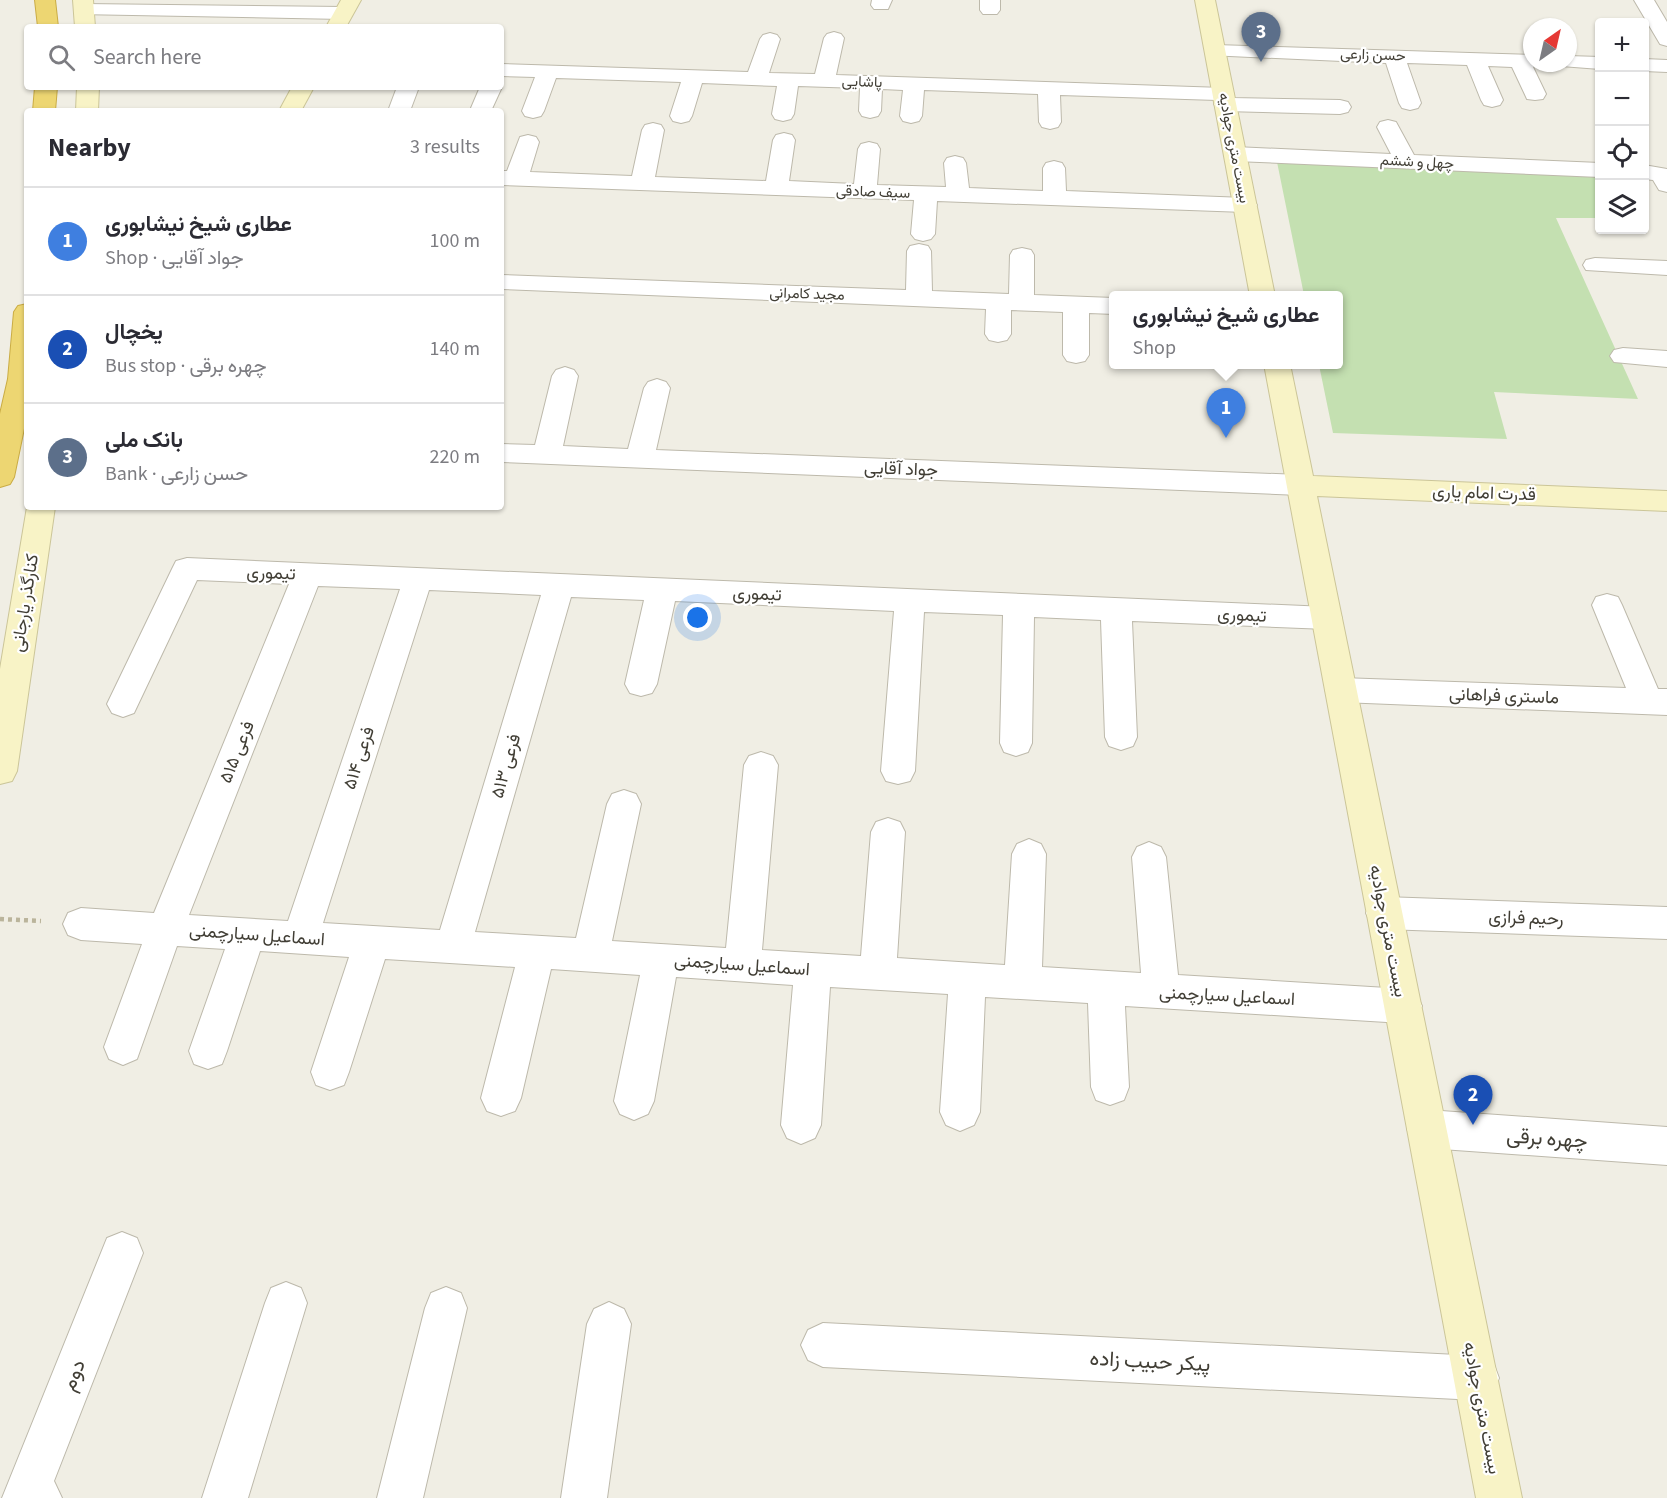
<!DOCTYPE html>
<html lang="en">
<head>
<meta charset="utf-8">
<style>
  body { margin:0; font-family:"Source Sans 3",Vazirmatn,sans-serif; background:#f7f7f7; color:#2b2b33 }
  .controls { position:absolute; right:18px; top:18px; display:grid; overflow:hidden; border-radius:6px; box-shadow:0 2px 4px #0004 }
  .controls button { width:54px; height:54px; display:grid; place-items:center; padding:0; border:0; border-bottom:2px solid #e1e1e2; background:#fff; color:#2b2b33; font:30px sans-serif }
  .compass { position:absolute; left:1523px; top:18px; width:54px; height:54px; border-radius:50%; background:#fff; box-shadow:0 2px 4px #0004; rotate:34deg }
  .you { position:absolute; left:698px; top:618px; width:21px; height:21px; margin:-15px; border:4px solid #fff; border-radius:50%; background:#1a73e8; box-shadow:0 0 0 9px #1a73e833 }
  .badge { display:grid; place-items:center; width:39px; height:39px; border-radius:50%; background:#e0612b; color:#fff; font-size:20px; font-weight:700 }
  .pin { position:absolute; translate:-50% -50px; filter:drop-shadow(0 2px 3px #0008) }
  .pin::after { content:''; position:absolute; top:32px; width:21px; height:18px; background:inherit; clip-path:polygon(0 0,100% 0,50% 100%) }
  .popup { position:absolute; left:1109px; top:291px; width:234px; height:78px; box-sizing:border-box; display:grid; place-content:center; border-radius:6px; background:#fff; filter:drop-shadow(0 2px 4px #0005); font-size:20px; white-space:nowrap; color:#7c7c81 }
  .popup b { font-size:22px; color:#2b2b33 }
  .popup::after { content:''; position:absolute; left:50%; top:100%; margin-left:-12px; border:12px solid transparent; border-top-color:#fff }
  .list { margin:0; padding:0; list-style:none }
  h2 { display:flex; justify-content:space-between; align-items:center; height:78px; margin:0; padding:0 24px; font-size:26px }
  h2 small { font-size:20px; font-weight:400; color:#7c7c81 }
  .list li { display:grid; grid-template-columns:39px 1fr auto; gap:18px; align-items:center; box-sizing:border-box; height:108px; padding:0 24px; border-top:2px solid #e1e1e2 }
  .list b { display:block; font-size:22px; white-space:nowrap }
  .list p { margin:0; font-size:20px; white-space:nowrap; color:#7c7c81 }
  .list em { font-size:20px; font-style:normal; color:#7c7c81 }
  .icon { flex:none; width:33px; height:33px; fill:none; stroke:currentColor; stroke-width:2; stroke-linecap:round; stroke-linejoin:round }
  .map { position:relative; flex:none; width:1667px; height:1498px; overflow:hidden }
  .search { position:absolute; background:#fff; box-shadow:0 2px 4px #0004; left:24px; top:24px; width:480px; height:66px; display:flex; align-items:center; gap:15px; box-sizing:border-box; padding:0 21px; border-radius:6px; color:#7c7c81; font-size:22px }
  .panel { position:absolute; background:#fff; box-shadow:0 2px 4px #0004; left:24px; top:108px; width:480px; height:402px; border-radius:6px }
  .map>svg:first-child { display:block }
  .green { fill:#c4e0b1 }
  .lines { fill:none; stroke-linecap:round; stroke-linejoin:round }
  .street-casing { stroke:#bdb9ab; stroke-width:2 }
  .secondary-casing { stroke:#cbc598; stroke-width:2 }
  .highway-casing { stroke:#caac44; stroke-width:2 }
  .path { stroke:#bab49b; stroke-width:4.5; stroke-dasharray:4 4; stroke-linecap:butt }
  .street { fill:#fff; fill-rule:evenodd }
  .secondary { fill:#f8f3c6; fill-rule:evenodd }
  .highway { fill:#edd672; fill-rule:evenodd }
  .labels { text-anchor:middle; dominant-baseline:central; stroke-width:4.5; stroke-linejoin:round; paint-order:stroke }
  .far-street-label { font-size:15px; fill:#413e35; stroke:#fff }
  .street-label { font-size:18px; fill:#413e35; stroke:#fff }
  .near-street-label { font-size:21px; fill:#413e35; stroke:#fff }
</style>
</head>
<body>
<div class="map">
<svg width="1667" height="1498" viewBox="0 0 1667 1498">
  <rect width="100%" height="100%" fill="#f0eee4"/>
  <path class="green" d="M1277,162L1599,176V218H1556L1638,399L1494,392L1507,439L1333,433L1319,365L1338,364V296L1304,295Z"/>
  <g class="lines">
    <defs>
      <path id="street" d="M872,0H892L888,9H874L871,5Z
        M980,0H1000V10L997,14H983L980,10Z
        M1634,0H1654L1667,22V46L1660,44Z
        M84,4L343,7L350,9L353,13L350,17L343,19L77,14L74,10L77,6Z
        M834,32L841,34L844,38L836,75L1223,88L1231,89L1234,94L1231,98L1340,100L1348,102L1351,107L1348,112L1340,114L1225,111L1217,109L1214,104L1217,100L1060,95L1061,122L1058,127L1050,129L1042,127L1039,122L1038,94L924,90L922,116L919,121L911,123L903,121L900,116L903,90L882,89L881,111L878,116L870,118L862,116L859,111L860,88L798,86L794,114L791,119L783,121L775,119L772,114L777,86L702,83L692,116L689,121L681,123L673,121L670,116L681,82L556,78L544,111L541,116L533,118L525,116L522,111L535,77L501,76V64L748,72L760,39L763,35L770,33L777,35L780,39L769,73L815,74L824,38L827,34Z
        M1215,45L1532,55V63H1541L1533,67L1546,94L1543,99L1535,100L1527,99L1512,67L1488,66L1503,100L1500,105L1492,107L1484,105L1481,100L1467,65L1407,63L1421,103L1418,108L1410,110L1402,108L1399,103L1386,63L1208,55L1205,51L1208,47Z
        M1568,56L1600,57V69L1561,66L1558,63H1568Z
        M1644,59L1667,60V72L1644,71Z
        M501,86L502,87L491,111H473L471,108L480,87Z
        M397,87H419L410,111H388Z
        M1388,120L1396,122L1414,155L1600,163V177L1235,161L1227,159L1224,154L1227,149L1235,147L1391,154L1377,127L1380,122Z
        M653,123L661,125L664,130L655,177L766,181L773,140L776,135L784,133L792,135L795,140L789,181L854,184L858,149L861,144L869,142L877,144L880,149L877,185L946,187L944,163L947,158L955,156L963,158L966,163L969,188L1043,191V168L1046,163L1054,161L1062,163L1065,168L1066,191L1245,198L1253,200L1257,205L1253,210L1245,212L937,201L935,234L931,239L923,241L915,239L911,234L914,200L501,185V171H507L520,137L528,135L536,137L539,142L530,172L632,176L642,130L645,125Z
        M1644,165L1667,169V192L1659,190L1653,180L1644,179Z
        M919,244L928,246L931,251L932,291L1009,294L1010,255L1013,250L1022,248L1031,250L1034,255V295L1114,298V314L1089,313V355L1085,361L1076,363L1067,361L1063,355V312L1011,310V334L1007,340L998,342L989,340L985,334L986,309L501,289V275L906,290L907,251L910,246Z
        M1595,258L1667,261V275L1586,270L1583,265L1586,260Z
        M1623,348L1667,351V367L1614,362L1610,356L1614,350Z
        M565,367L574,370L578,376L563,446L628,449L644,388L648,382L657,379L666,382L670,388L656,450L1300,475L1310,478L1314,485L1310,492L1300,495L501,462V444L535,445L552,376L556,370Z
        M187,558L1327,607L1338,610L1342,618L1338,626L1327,629L1132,621L1137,737L1133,746L1121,750L1109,746L1105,737L1101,620L1034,617L1032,743L1028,752L1016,756L1004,752L1000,743L1003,615L924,612L915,771L910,781L898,784L886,781L881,771L894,611L675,601L657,684L652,693L641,696L630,693L625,684L644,600L571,597L475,932L576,938L607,804L612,794L624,790L636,794L641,804L612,941L726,948L744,765L749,756L761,752L773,756L778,765L762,950L861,956L871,832L876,822L888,818L900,822L905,832L897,958L1005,965L1012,854L1017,844L1029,839L1041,844L1046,854L1042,967L1141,973L1132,857L1137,847L1149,842L1161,847L1166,857L1178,975L1403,989L1416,994L1422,1006L1416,1018L1403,1023L1125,1006L1129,1087L1124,1100L1110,1105L1096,1100L1091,1087L1088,1003L985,997L980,1112L974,1125L960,1131L946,1125L940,1112L948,994L830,987L821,1125L815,1138L801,1144L787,1138L781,1125L793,985L676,977L654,1101L648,1114L634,1120L620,1114L614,1101L640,975L551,969L521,1098L515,1111L501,1116L487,1111L481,1098L515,967L385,959L349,1072L344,1085L330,1090L316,1085L311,1072L349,957L260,951L227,1051L222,1064L208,1069L194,1064L189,1051L225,949L177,946L137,1059L123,1065L109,1059L104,1047L142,944L81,940L68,935L63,924L68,913L81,908L154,913L289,584L197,580L134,713L123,717L112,713L107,704L172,569L176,561ZM318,586L400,589L288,921L189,915ZM429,590L541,595L440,930L323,923Z
        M1607,594L1618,597L1622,605L1658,689H1667V715L1341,702L1330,699L1325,690L1330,681L1341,678L1626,688L1592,605L1596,597Z
        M1384,897L1667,907V939L1384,929L1371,924L1366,913L1371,902Z
        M1427,1110L1667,1127V1165L1427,1148L1413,1142L1407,1129L1413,1116Z
        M122,1232L137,1238L143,1253L54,1481L62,1498H2L107,1238Z
        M286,1282L301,1288L307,1303L248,1498H202L265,1303L271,1288Z
        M446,1287L461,1293L467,1308L423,1498H377L425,1308L431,1293Z
        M609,1302L624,1309L631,1324L607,1498H561L587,1324L594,1309Z
        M823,1323L1477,1356L1493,1362L1499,1378L1493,1394L1477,1400L823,1367L808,1360L801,1345L808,1330Z"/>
      <path id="secondary" d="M73,0H93L95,27H75Z
        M341,0H361L346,27H326Z
        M1195,0H1215L1275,296H1250Z
        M77,87H99L98,111H76Z
        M292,87H314L301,111H279Z
        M1264,364H1290L1313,476L1667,491V511L1317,496L1522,1498H1476Z
        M27,507H55L17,771L12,781L0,784V669Z"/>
      <path id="highway" d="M35,0H55L58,27H38Z
        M35,87H57L55,111H33Z
        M27,304V414L14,477L10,484L0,487V414L8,379L14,312L18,306Z"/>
    </defs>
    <use href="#street" class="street-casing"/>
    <use href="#secondary" class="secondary-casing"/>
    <use href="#highway" class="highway-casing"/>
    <path class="path" d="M0,919L41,921"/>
    <use href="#street" class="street"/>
    <use href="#secondary" class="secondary"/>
    <use href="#highway" class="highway"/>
  </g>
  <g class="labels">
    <g class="far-street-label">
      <text transform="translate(1373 55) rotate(2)">حسن زارعی</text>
      <text transform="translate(862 82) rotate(2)">پاشایی</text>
      <text transform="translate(1234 148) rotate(79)">بیست متری جوادیه</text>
      <text transform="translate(1417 162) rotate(3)">چهل و ششم</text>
      <text transform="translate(873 192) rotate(2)">سیف صادقی</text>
      <text transform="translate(807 294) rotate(2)">مجید کامرانی</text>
    </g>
    <g class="street-label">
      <text transform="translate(901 469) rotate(2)">جواد آقایی</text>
      <text transform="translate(1484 493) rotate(2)">قدرت امام یاری</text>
      <text transform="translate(271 573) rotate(2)">تیموری</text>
      <text transform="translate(757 594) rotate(2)">تیموری</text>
      <text transform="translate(25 603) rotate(-81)">کنارگذر یارجانی</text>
      <text transform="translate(1242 615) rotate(3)">تیموری</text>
      <text transform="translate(1504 696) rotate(2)">ماستری فراهانی</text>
      <text transform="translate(237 752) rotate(-68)">فرعی ۵۱۵</text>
      <text transform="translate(359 758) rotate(-72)">فرعی ۵۱۴</text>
      <text transform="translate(506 766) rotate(-74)">فرعی ۵۱۳</text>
      <text transform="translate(1526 918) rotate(2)">رحیم فرازی</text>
      <text transform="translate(1388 931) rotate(79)">بیست متری جوادیه</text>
      <text transform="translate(257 935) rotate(4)">اسماعیل سیارچمنی</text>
      <text transform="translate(742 965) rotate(4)">اسماعیل سیارچمنی</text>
      <text transform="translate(1227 996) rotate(3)">اسماعیل سیارچمنی</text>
      <text transform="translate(1482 1408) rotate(79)">بیست متری جوادیه</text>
    </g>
    <g class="near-street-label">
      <text transform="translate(1547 1138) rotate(4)">چهره برقی</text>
      <text transform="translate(1150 1361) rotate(3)">پیکر حبیب زاده</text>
      <text transform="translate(73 1375) rotate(-68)">دوم</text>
    </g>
  </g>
</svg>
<div class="controls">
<button>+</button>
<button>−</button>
<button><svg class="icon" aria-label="locate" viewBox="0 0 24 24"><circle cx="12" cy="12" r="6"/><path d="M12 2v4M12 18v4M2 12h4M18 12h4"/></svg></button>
<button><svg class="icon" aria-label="layers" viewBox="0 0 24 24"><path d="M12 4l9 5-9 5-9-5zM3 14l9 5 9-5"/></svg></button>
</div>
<svg class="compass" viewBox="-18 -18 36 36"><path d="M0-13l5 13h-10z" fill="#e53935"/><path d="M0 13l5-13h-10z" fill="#7c7c81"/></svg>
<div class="you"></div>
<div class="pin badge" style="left:1226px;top:438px;background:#3f7fe0">1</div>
<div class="popup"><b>عطاری شیخ نیشابوری</b>Shop</div>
<div class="pin badge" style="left:1473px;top:1125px;background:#1a4fb4">2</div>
<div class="pin badge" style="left:1261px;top:62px;background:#5c6f8a">3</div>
<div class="search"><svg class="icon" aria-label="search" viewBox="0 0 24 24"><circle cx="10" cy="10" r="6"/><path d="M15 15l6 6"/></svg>Search here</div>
<section class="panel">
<h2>Nearby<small>3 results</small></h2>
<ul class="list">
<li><span class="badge" style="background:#3f7fe0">1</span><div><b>عطاری شیخ نیشابوری</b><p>Shop · جواد آقایی</p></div><em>100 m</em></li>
<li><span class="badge" style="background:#1a4fb4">2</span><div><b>یخچال</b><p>Bus stop · چهره برقی</p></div><em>140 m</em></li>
<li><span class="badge" style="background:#5c6f8a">3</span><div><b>بانک ملی</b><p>Bank · حسن زارعی</p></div><em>220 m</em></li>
</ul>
</section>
</div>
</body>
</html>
